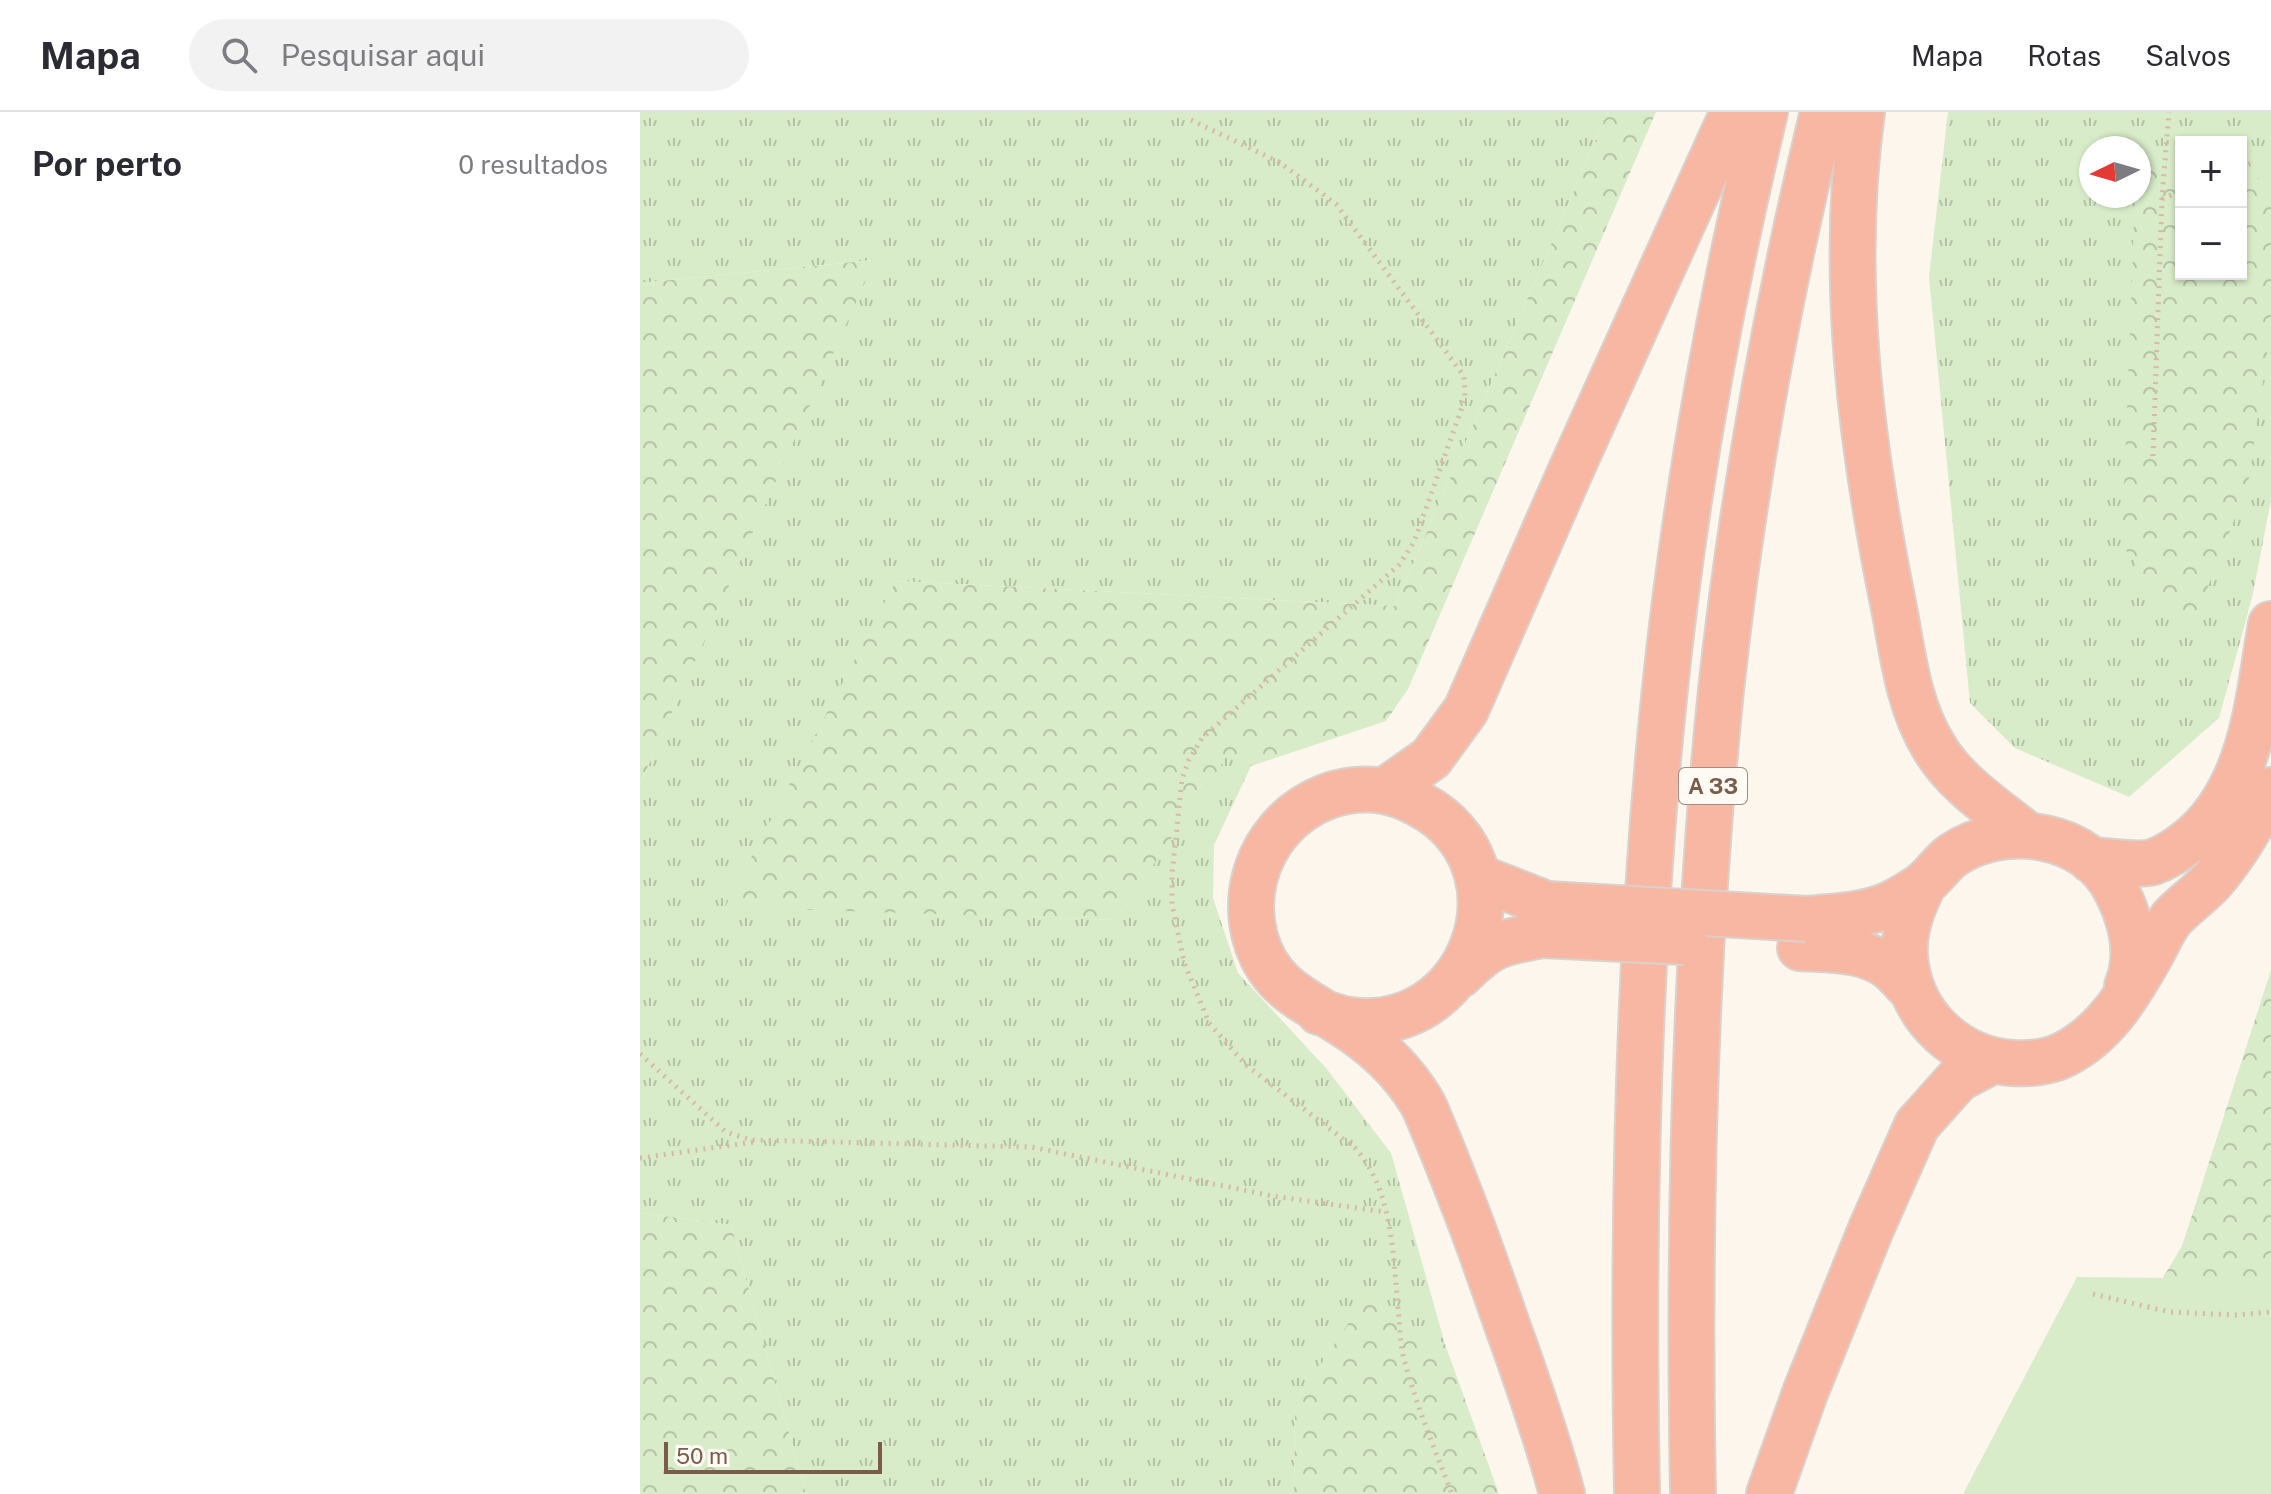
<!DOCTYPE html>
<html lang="pt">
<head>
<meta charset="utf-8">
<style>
  body { margin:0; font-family:"Public Sans",sans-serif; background:#f2f2f3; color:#2b2b33 }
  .controls { position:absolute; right:24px; top:24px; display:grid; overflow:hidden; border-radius:0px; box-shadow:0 2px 6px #0004 }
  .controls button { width:72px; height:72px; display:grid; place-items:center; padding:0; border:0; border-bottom:2px solid #e1e1e2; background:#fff; color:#2b2b33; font:40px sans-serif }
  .compass { position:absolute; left:1439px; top:24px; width:72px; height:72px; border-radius:50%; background:#fff; box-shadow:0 2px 6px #0004; rotate:265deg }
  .scale { position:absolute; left:24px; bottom:20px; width:218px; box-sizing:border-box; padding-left:8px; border:4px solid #7a5c4d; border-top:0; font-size:22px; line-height:28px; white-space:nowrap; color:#7a5c4d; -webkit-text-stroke:6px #fffaf3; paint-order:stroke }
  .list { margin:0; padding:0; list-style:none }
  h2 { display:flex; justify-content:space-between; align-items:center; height:104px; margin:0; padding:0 32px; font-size:34px }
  h2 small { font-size:26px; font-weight:400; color:#7c7c81 }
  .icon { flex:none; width:44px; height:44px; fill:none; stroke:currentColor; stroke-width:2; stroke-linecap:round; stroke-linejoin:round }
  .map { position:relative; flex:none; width:1631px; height:1382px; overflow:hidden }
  header { display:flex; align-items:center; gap:48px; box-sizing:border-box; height:112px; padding:0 40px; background:#fff; border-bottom:2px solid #e1e1e2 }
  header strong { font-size:38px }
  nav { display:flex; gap:44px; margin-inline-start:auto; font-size:28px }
  .search { width:560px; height:72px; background:#f2f2f3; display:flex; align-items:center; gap:20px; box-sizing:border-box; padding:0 28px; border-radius:44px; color:#7c7c81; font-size:30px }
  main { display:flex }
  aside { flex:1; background:#fff }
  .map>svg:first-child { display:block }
  .grass { fill:url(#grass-tufts); fill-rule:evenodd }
  .forest { fill:url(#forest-crowns) }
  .park { fill:#d8ecc9 }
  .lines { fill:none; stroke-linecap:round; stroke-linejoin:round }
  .highway-casing { stroke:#dad1cd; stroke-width:48 }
  .path { stroke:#d9b8a5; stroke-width:5; stroke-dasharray:2 6; stroke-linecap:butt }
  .highway { stroke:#f7b7a3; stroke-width:44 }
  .highway-bridge-casing { stroke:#dad1cd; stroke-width:48; stroke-linecap:butt }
  .highway-bridge { stroke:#f7b7a3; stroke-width:44 }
  .labels { text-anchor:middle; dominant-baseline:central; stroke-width:8; stroke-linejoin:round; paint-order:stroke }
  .shield { fill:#fffaf3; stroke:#a28b7f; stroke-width:2 }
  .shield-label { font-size:22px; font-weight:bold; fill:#7a5c4d }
</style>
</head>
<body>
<header>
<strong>Mapa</strong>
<div class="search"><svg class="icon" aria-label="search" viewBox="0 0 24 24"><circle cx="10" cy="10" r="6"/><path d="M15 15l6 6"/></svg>Pesquisar aqui</div>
<nav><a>Mapa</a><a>Rotas</a><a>Salvos</a></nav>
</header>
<main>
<aside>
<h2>Por perto<small>0 resultados</small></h2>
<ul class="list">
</ul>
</aside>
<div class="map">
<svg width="1631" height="1382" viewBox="0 0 1631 1382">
  <defs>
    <pattern id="grass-tufts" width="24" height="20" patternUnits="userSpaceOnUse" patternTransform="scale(2)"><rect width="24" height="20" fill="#d8ecc9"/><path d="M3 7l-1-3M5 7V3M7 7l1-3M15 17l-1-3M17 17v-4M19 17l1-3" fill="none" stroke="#b4c2a5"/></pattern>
    <pattern id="forest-crowns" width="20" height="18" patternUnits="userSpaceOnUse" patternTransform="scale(2)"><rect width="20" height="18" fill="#d8ecc9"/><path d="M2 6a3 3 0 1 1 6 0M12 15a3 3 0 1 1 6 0" fill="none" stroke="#b4c2a5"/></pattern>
  </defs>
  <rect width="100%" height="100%" fill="#fdf6ec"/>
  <path class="grass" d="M0,0H968L755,494L257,469L86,794L476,808L587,643L611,654L574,733L573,786L598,861L686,956L751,1041L805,1232L724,1189L655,1291L654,1382H166L91,1113L0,1101V672L234,148L0,171Z
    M1308,0H1631V388L1612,486L1579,606L1489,685L1375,636L1330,591L1289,165ZM1541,30H1601V162H1541ZM1451,36H1499V84H1451Z"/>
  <path class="forest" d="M968,0H1016L768,577L746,609L611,654L587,644L476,808L85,795L256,469L755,494Z
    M1499,42L1541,51V162H1601V63L1631,69V214L1608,373L1558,500L1534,502L1482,433L1495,84H1499Z
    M235,148L0,672V171Z
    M1631,858V1382H1394L1542,1134Z
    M0,1101L91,1113L166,1382H0Z
    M724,1188L805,1232L859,1382H654L655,1291Z"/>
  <path class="park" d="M1437,1165L1631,1167V1382H1323Z"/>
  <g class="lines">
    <defs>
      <path id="highway" d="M1222,0C1199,165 1221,334 1254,496C1263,543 1268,593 1294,635C1315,671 1354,696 1386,722
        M744,679L791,646L826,598L931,358L1093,0
        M1451,748C1468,749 1498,754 1513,750C1527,745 1539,737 1550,728C1613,677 1618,586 1631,512
        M838,765L907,792
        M1284,772C1271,797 1261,824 1266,853C1274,907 1318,947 1372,951C1389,952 1410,950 1425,942C1464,922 1487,885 1508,848C1516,835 1522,818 1532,806C1544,793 1560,782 1572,769C1596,741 1613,710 1631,678
        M1167,807C1195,804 1224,804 1251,792C1262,786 1277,778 1287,769C1296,761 1303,750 1313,743C1364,708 1449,720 1477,780C1491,808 1500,843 1487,874
        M1160,836C1191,838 1222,836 1249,855C1257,861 1264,871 1272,878
        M820,863C852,831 860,831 903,823
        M679,900C689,902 700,907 710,908C829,924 890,766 791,699C777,690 761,682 744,679C660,666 594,745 615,825C628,873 661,886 698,909C731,929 761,956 781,989C786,997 790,1009 794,1018C805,1044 815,1070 825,1096C843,1142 858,1188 875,1235C892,1283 909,1332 922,1382
        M997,1382C992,1118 997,848 1024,586C1044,388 1079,193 1125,0
        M1053,1382C1048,1115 1054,844 1081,578C1102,384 1137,190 1183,0
        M1129,1382L1165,1281L1231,1117L1277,1013L1318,967L1352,949"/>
    </defs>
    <use href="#highway" class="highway-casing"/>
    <path class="path" d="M551,8L639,50L696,92L824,264L825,287L774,430L759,453L562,626L549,648L542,667L532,762V792L544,850L569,911L606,953L715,1036C755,1080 753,1150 759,1206C760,1218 760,1231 763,1243C775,1290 794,1336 812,1382
      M1601,55L1612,51
      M1522,87L1541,79
      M1513,344L1522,87L1529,0
      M0,942L86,1020L112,1028L391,1035L633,1084L745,1100
      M0,1046L114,1030
      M1453,1182L1530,1200L1596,1203L1631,1200"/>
    <use href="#highway" class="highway"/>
    <defs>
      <path id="highway-bridge" d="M907,792L1167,807
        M903,823L1045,830"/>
    </defs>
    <use href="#highway-bridge" class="highway-bridge-casing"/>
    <use href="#highway-bridge" class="highway-bridge"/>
  </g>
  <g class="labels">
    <rect class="shield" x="1039" y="656" width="68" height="36" rx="6"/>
    <g class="shield-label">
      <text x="1073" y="674">A 33</text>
    </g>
  </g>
</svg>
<div class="controls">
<button>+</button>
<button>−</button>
</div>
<svg class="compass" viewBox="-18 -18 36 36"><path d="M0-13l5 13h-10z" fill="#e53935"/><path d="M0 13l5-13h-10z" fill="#7c7c81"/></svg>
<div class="scale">50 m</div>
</div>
</main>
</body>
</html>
